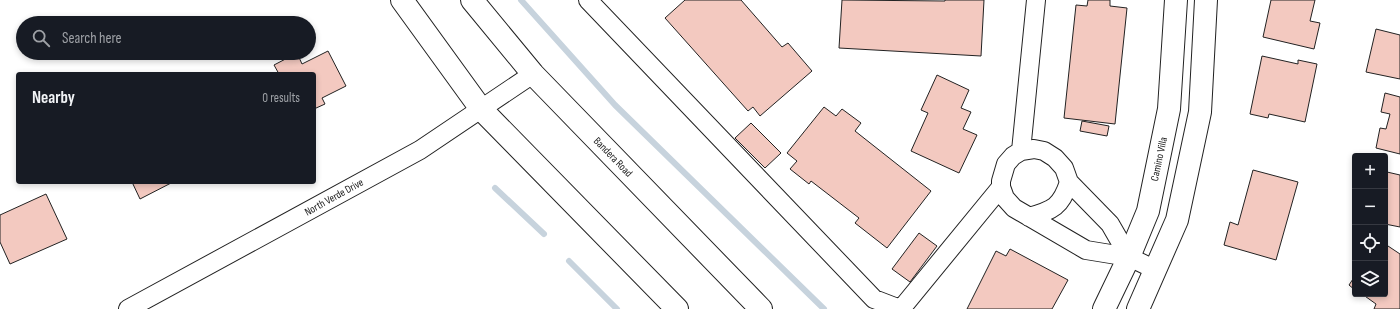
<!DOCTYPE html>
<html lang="en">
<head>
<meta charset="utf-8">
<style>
  body { margin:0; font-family:"Sofia Sans Condensed",sans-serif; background:#242831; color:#f1f3f6 }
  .controls { position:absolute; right:12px; bottom:12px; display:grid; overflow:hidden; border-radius:4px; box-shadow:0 2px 6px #0003 }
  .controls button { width:36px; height:36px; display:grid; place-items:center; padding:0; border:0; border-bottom:1px solid #363941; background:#171b24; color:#f1f3f6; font:20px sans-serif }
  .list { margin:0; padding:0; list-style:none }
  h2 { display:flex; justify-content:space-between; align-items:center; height:52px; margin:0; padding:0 16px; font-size:17px }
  h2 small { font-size:13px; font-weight:400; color:#9ea1a6 }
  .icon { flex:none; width:22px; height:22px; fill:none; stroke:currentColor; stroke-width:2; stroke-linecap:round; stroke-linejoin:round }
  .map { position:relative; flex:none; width:1400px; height:309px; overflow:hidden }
  .search { position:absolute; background:#171b24; box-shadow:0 2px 6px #0003; left:16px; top:16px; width:300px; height:44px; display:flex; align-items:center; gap:10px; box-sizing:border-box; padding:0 14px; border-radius:22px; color:#9ea1a6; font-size:15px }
  .panel { position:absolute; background:#171b24; box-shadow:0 2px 6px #0003; left:16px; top:72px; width:300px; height:112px; border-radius:4px }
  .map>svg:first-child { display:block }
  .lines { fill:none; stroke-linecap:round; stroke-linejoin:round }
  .stream { stroke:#c7d3dd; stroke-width:6 }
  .building { fill:#f3c9c0; stroke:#222 }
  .minor-casing { stroke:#222; stroke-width:20 }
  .tertiary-casing { stroke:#222; stroke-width:24 }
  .primary-casing { stroke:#222; stroke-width:24 }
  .minor { stroke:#fff; stroke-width:18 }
  .tertiary { stroke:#fff; stroke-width:22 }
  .primary { stroke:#fff; stroke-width:22 }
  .labels { text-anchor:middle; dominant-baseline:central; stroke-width:3; stroke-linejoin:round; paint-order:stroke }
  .street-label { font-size:11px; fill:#222; stroke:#fff }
</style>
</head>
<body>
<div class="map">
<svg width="1400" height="309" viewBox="0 0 1400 309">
  <rect width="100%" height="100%" fill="#fff"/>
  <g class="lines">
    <path class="stream" d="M521,0L615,105L824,309
      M495,188L544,234
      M569,261L617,309"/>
  </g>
  <path class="building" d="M685,0H741L782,47L788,43L812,71L760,116L753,107L748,111L665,18Z
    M842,0L945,1V0H984L981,56L839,48Z
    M1088,0H1110V6L1127,8L1115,124L1064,118L1076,5L1087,6Z
    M1271,0H1315L1310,21L1320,23L1314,49L1263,37Z
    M1376,29L1400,35V79L1366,72Z
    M328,51L346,86L322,98L325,104L314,109V74H279L274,65L297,53L302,64Z
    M1262,56L1298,64V60L1317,64L1305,122L1269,114L1268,118L1250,114Z
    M937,75L969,90L961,108L971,112L963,129L977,135L959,173L911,151L928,113L921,110Z
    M1385,93L1400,97V154L1376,148L1380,128L1386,129L1390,114L1381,112Z
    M824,107L836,116L842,109L861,123L855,131L931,191L887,248L855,223L859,218L811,181L809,184L790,169L797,161L787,153Z
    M1082,121L1109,126L1107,136L1080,131Z
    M751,123L781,153L765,168L735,138Z
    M1253,170L1298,182L1276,260L1224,245L1230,222L1238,225Z
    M1387,172L1400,175V227L1385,224V185Z
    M132,182H173L140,199Z
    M46,194L67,239L10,264L0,242V215Z
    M919,233L937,246L910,282L892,269Z
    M1385,244L1400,254V309H1374L1376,304L1362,294H1385Z
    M1010,249L1068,280L1052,309H967L996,251L1006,256Z
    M1355,276V290L1349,285Z"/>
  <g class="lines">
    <defs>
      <path id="minor" d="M588,0L874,299L900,309
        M1021,151L1036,0
        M1029,217C1053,210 1061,207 1069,182
        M1129,257L1110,224L1069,182L1064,168L1055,158L1044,151L1034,149L1021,151L1013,156L1006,164L1001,181V187L1005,198L1014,208L1086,250L1129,257L1156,270
        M128,309L420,150L533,74
        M901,309L1001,187"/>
      <path id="tertiary" d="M1104,309L1129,257L1148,211L1169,109L1176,0
        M1138,309L1177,220L1200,112L1206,0"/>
      <path id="primary" d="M402,0L481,109L677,309
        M472,0L533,74L761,309"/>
    </defs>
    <use href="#minor" class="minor-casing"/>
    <use href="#tertiary" class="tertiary-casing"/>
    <use href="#primary" class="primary-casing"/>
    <use href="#minor" class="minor"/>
    <use href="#tertiary" class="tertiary"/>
    <use href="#primary" class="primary"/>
  </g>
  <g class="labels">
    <g class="street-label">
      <text transform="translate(613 157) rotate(46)">Bandera Road</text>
      <text transform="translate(1159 159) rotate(-78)">Camino Villa</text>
      <text transform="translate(334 197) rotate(-29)">North Verde Drive</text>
    </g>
  </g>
</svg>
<div class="controls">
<button>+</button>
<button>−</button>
<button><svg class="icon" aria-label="locate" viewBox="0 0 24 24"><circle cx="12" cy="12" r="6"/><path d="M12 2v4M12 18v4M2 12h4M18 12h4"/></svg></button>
<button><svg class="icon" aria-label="layers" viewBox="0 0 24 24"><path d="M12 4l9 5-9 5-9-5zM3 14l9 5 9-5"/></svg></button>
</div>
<div class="search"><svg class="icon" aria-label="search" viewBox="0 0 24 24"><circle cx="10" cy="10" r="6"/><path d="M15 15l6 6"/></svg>Search here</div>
<section class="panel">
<h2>Nearby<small>0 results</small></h2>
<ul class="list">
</ul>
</section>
</div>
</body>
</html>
